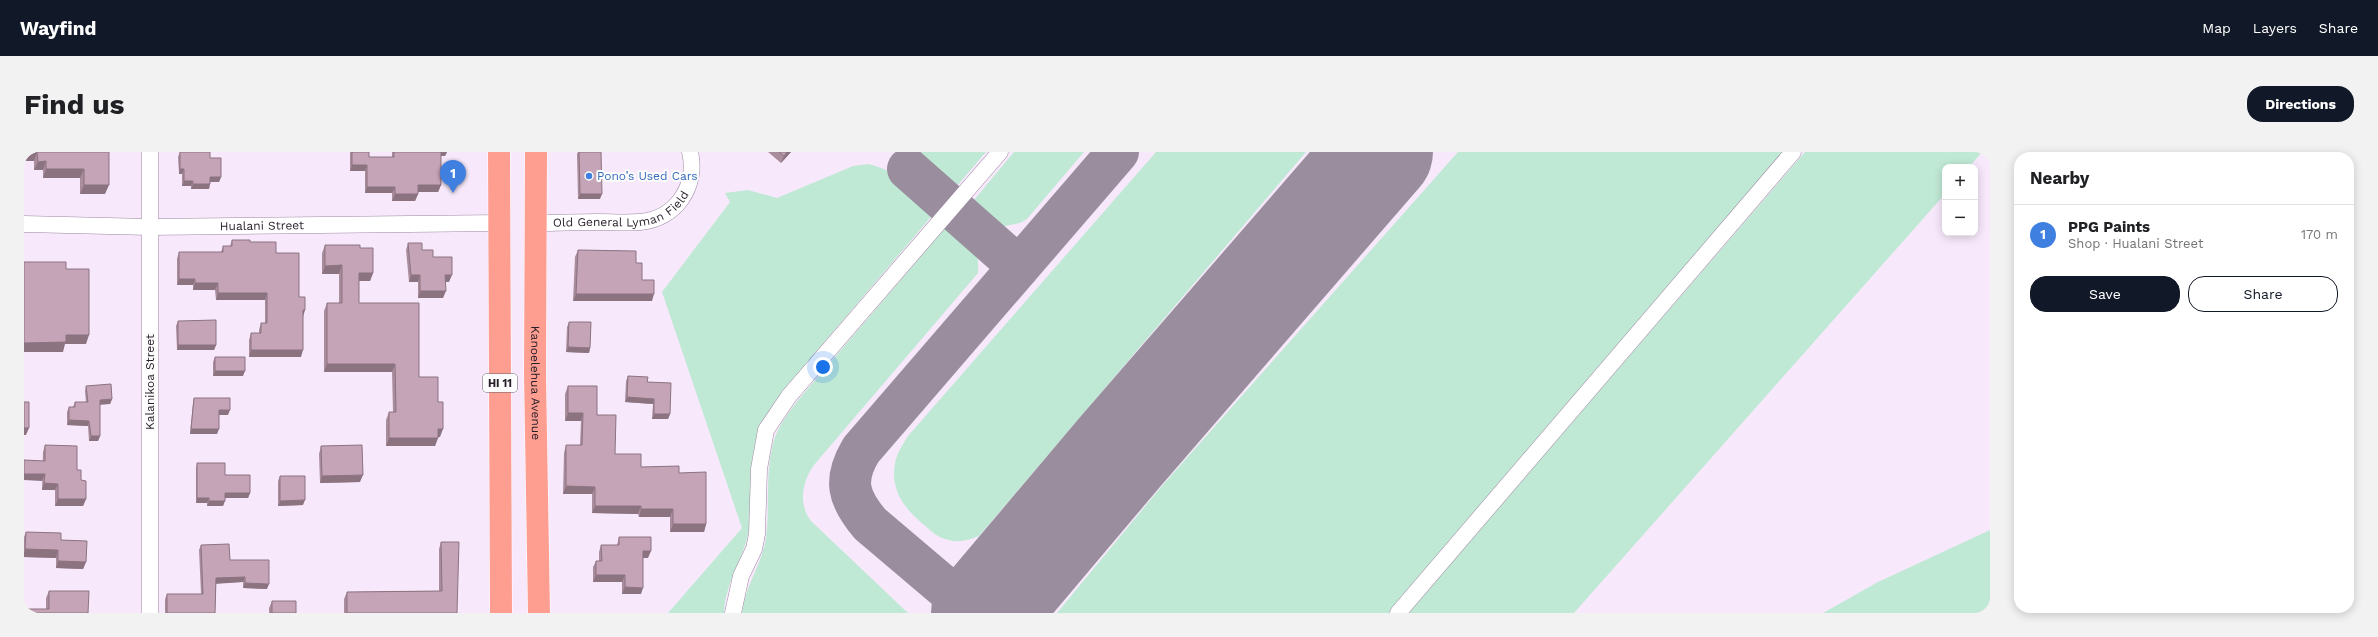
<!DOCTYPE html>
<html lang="en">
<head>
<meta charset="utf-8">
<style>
  body { margin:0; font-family:"Work Sans",sans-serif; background:#f2f2f2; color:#202124 }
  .controls { position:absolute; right:12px; top:12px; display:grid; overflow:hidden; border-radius:8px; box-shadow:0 2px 10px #0003 }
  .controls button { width:36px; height:36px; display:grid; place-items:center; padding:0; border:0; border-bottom:1px solid #e0e0e0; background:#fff; color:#202124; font:20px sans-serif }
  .you { position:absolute; left:799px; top:215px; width:14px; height:14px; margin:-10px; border:3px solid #fff; border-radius:50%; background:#1a73e8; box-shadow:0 0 0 6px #1a73e833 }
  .badge { display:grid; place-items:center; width:26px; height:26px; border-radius:50%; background:#111827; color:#fff; font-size:13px; font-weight:700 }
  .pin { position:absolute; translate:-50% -33px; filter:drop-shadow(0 1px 2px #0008) }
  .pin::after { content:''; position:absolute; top:21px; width:14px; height:12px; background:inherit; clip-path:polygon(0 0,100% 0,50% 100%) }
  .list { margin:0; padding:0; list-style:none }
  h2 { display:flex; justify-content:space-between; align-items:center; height:52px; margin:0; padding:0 16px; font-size:17px }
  h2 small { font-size:13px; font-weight:400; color:#757577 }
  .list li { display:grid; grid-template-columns:26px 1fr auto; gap:12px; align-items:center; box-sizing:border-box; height:60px; padding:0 16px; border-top:1px solid #e0e0e0 }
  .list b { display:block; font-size:15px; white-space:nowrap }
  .list p { margin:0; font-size:13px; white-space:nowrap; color:#757577 }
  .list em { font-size:13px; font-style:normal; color:#757577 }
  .actions { display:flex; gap:8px; padding:12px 16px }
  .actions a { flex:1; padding:9px 0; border:1px solid #111827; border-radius:16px; text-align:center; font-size:14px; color:#111827 }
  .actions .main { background:#111827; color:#fff }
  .map { position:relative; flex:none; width:1966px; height:461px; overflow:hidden; border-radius:16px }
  header { display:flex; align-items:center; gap:24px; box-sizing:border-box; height:56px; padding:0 20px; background:#111827; color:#fff }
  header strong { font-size:19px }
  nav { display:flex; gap:22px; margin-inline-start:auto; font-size:14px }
  .intro { display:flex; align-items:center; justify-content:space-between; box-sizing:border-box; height:96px; padding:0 24px }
  h1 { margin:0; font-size:28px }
  .button { padding:10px 18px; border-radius:16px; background:#111827; color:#fff; font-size:14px; font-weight:700 }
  main { display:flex; gap:24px; padding:0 24px }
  aside { flex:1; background:#fff; border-radius:16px; box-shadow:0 2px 10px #0003 }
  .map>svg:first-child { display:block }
  .green { fill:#c0e9d5 }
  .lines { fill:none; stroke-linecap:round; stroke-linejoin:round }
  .taxiway { stroke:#9a8e9e; stroke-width:42 }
  .runway { stroke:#9a8e9e; stroke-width:106 }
  .minor-casing { stroke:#9d87a3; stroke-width:17 }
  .highway-casing { stroke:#fff; stroke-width:23 }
  .minor { stroke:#fff; stroke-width:16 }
  .highway { stroke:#fe9e91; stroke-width:22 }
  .wall { fill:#aa8d9d }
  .shaded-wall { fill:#8b7380 }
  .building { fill:#c6a4b7; stroke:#8b7380 }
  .shop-dot { fill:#3f7fe0; stroke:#fcfcfc; stroke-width:1.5 }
  .labels { text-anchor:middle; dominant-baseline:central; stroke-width:4; stroke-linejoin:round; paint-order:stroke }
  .shield { fill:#fcfcfc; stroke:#676168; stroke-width:1 }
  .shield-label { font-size:11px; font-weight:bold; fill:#271e29 }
  .shop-label { font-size:12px; fill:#366cbe; stroke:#fcfcfc; text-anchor:start }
  .street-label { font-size:12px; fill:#271e29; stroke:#fcfcfc }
</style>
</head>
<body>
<header>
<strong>Wayfind</strong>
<nav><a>Map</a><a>Layers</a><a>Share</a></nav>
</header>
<div class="intro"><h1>Find us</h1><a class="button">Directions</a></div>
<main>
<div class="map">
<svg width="1966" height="461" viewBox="0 0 1966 461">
  <rect width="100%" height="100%" fill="#f7e9fb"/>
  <path class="green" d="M887,0H962L927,41L901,20Z
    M990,0H1060L1003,67L996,71L976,75L964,73L944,55Z
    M1132,0H1282L955,384C945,388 935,391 925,388C914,386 907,379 899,372C880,356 866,338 871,311C873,301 879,292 884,284Z
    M1434,0H1773L1379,461H1033L1137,335Z
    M1781,0H1958L1945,15H1921V42L1550,461H1384Z
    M844,12C873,18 891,39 912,59L757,241C734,274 727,297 726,338C726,350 727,364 725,377C720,407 701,430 700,461H644L718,376L638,140L706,50L701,41L724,38L753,46L829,14Z
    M928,68C945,84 956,96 954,121L790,313C778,330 774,352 787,369L884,461H718C721,434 738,412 742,386C746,355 741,322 749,292C753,275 765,260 775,247Z
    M1966,378V461H1799L1854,430Z"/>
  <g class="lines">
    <path class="taxiway" d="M884,17L995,115
      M951,461L846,372C824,346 819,328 837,298L1094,0"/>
    <path class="runway" d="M960,461L1096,300L1356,0"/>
    <defs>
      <g id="minor">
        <path d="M126,0V461"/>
        <path id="s1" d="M512,71C532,71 553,70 573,70C587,70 602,71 616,70C652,67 674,34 666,0"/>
        <path id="s2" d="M0,72L126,75L475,71"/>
        <path d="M709,461L717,424L730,397L733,382L735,317L742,278L765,244L976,0"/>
        <path d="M1374,461L1769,0"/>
      </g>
      <g id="highway">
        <path d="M475,0L477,461"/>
        <path id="s3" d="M512,0L511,222L515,461"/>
      </g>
    </defs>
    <use href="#minor" class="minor-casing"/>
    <use href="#highway" class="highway-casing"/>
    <use href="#minor" class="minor"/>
    <use href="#highway" class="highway"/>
  </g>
  <path class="wall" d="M0,0H85L81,42H56V26H19V18H10V9H0Z
    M156,0L186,6L197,25L195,30H186L185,37H167V34H158V22H155L154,5Z
    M326,0H345V5H368V0H423L421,4H417V33L414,40H394V42L391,49H368V41H341V19H326Z
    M554,0H577L576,47H554L553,2Z
    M744,0H767L757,11Z
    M208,88L226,90L252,101L275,145L279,165L277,205H225V188L227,181H235V178L237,171H241V148H192L191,138H169V133H153V107L155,100H197L199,94H206Z
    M384,91L398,98L409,105L425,130H421L419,146H394V130H385L382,98Z
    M301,93L336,96L349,121L346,129H335V151L395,225L414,250L416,285H414L411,294H362V268L365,260H369L368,220H300V159L303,151H315V122H298V101Z
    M554,98L612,111L618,128L628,149H549L551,105Z
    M154,169L192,193L190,198H153L152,174Z
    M545,170L566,196L565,201L542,200L543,175Z
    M191,205L219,224H189V210Z
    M604,224L623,230L646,262L644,267H628L629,252L601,250L602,229Z
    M62,234L88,247L86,252H76V284L74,289H65L64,274L43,273V260L45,255H49L51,250H62L61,239Z
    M544,234L573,263L591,302L617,315L655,321L682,372L680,380H646V365H615L614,362L568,361V342H539L540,301L542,293H556L557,269H541V242Z
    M170,246L204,263H195L193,282H166L169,251Z
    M21,293L53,318L57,328L62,347L59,354H31V338H18L19,300Z
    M297,294L336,330L296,331L295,302Z
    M173,311L201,323L226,341L224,346H201L199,354H183V351H172V316Z
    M256,324L279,353L254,354V329Z
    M2,380L37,388L62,410L59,417L32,416V406L0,405V385Z
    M595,385L624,406H619L617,442H598V430H569V415L572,409H575V400L577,393H593Z
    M417,390L433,461H320V447L323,440L415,439V397Z
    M177,393L206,408L243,437L219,436V430L192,431L191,461H141V447L143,442H177L175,398Z
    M25,439L64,461L22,457V446Z
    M248,449L272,461H245V456Z"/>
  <path class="shaded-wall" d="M0,0H13L10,9H0Z
    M416,0H423L421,4H414Z
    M763,0H767L757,11L760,4Z
    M22,9L19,18H10L14,10Z
    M328,13H343L341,19H326Z
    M22,17H60L56,26H19Z
    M156,17H160L158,22H155Z
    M186,25H197L195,30H184Z
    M160,29H169L167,34H158Z
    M169,32H186L185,37H167Z
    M60,33H85L81,42H56Z
    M394,33H417L414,40H391Z
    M343,35H371L368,41H341Z
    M371,42H394L391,49H368Z
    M556,42H578L576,47H554Z
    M318,113L315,122H298L301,114Z
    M335,121H349L346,129H332Z
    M387,123H396L394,130H385Z
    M421,123H428L425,130H419Z
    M155,127H171L169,133H153Z
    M171,131H194L191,138H169Z
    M396,139H422L419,146H394Z
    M194,141H243L241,148H192Z
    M552,142H630L628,149H549Z
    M279,158H281L279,165Z
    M42,183H65L62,192H41L39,200H0V191Z
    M154,193H192L190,198H153Z
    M544,195L566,196L565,201L542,200Z
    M227,198H279L277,205H225Z
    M303,212H371L368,220H300Z
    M191,219H221L219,224H189Z
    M603,245L630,247L629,252L601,250Z
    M88,247L86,252L74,253L76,248Z
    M195,258H206L204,263H193Z
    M544,261H559L557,269H541Z
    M630,262H646L644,267H628Z
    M45,268L65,269L64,274L43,273Z
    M0,276H5L2,283H0Z
    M167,277H195L193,282H166Z
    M414,277H419L416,285H411Z
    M67,284H76L74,289H65Z
    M365,286H414L411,294H362Z
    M0,322H21L18,329L0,328Z
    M339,323L336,330L296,331L298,324Z
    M20,331L34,332L31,338H18Z
    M542,334L571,335L568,342H539Z
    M201,341H226L224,346H199Z
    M173,346H185L183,351H172Z
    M34,347H62L59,354H31Z
    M281,348L279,353L254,354L256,349Z
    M185,349H201L199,354H183Z
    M571,354H617L614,362L568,361Z
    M617,357H649L646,365H615Z
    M649,372H682L680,380H646Z
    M1,397L34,398L32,406L0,405V401Z
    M619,399H627L624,406H617Z
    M34,409L62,410L59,417L32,416Z
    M572,423H601L598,430H569Z
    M221,425L219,430L190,432L192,426Z
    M221,431L245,432L243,437L219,436Z
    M601,435L619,436L617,442H598Z"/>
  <path class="building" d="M0,0H85V33H60V17H22V9L14,10L13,0Z
    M156,0H186V6H197V25H186V32H169V29H160V17H156Z
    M328,0H345V5H370V0H417V33H394V42H371V35H343V13H328Z
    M555,0H577L578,42H556Z
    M755,0H763L760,4Z
    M208,88H226V90H252V101H275V145H281V158H279V198H227V181H237V171H243V141H194V131H171V127H155V100H199V94H208Z
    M384,91H398V98H409V105H428V123H421L422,139H396V123H387Z
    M301,93H336V96H349V121H335V151H395V225H414V250H419V277H414V286H365V260H372L371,212H303V151H318V113L301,114Z
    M554,98L612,99V111H618V128H630V142H552Z
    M0,110H42V117H65V183H42V190L0,191Z
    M192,168V193H154V169Z
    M545,170H567L566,196L544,195Z
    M191,205H221V219H191Z
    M604,224L624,225L623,230L647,231L646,262H630V247L603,245Z
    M87,232L88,247L76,248V284H67L65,269L45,268V255H51V250H64L62,234Z
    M544,234H573V263H592L591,302H617V315L655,314V321L682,320V372H649V357H617V354H571V335L542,334V293H558L559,261H544Z
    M170,246H206V258H195V277H167Z
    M0,250H5V276H0Z
    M21,293L53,294V318H57V328L62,329V347H34V332L20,331L21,322H0V308L21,309Z
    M338,293L339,323L298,324L297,294Z
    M173,311H201V323H226V341H201V349H185V346H173Z
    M256,324H281V348L256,349Z
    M2,380L37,381V388L63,389L62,410L34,409V398L1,397Z
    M595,385H627V399H619V436L601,435V423H572V409H578L577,393H595Z
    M417,390H435L433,461H323V440L418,439Z
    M205,392L206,408H245V432L221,431V425L192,426L191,461H143V442H179L177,393Z
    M25,439H65L64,461H0V457H25Z
    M248,449H272V461H248Z"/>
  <circle class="shop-dot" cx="565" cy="24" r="4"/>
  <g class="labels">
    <rect class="shield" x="459" y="222" width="34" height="18" rx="3"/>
    <g class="shield-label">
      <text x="476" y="231">HI 11</text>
    </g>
    <g class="shop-label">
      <text x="573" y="24">Pono’s Used Cars</text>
    </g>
    <g class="street-label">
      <text stroke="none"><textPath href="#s1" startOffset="89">Old General Lyman Field</textPath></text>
      <text stroke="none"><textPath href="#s2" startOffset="238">Hualani Street</textPath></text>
      <text transform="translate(126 230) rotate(-90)">Kalanikoa Street</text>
      <text stroke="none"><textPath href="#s3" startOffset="231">Kanoelehua Avenue</textPath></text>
    </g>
  </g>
</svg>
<div class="controls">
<button>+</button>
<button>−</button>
</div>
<div class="you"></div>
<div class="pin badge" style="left:429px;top:41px;background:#3f7fe0">1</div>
</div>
<aside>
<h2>Nearby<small></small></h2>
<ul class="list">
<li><span class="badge" style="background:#3f7fe0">1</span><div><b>PPG Paints</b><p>Shop · Hualani Street</p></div><em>170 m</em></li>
</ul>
<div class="actions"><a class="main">Save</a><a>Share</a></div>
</aside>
</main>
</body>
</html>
